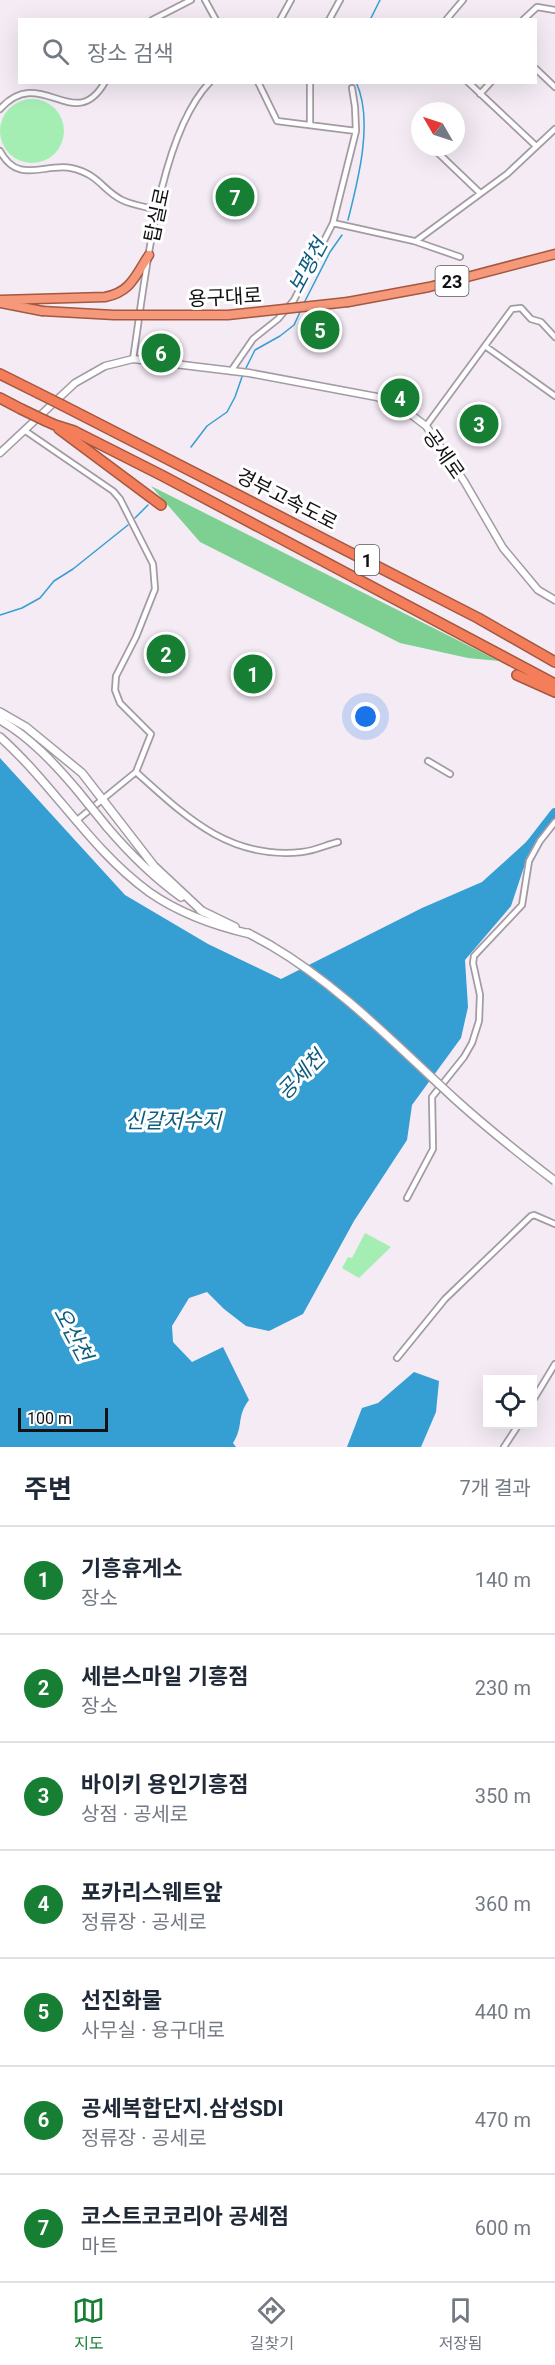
<!DOCTYPE html>
<html lang="ko">
<head>
<meta charset="utf-8">
<style>
  body { margin:0; font-family:Roboto,"Noto Sans KR",sans-serif; background:#f2f2f3; color:#1f2937 }
  .controls { position:absolute; right:18px; bottom:18px; display:grid; overflow:hidden; border-radius:0px; box-shadow:0 6px 24px #0002 }
  .controls button { width:54px; height:54px; display:grid; place-items:center; padding:0; border:0; border-bottom:2px solid #e0e1e3; background:#fff; color:#1f2937; font:30px sans-serif }
  .compass { position:absolute; left:411px; top:102px; width:54px; height:54px; border-radius:50%; background:#fff; box-shadow:0 6px 24px #0002; rotate:309deg }
  .scale { position:absolute; left:18px; bottom:15px; width:90px; box-sizing:border-box; padding-left:6px; border:3px solid #131114; border-top:0; font-size:16px; line-height:21px; white-space:nowrap; color:#131114; -webkit-text-stroke:4px #fff; paint-order:stroke }
  .you { position:absolute; left:366px; top:717px; width:21px; height:21px; margin:-15px; border:4px solid #fff; border-radius:50%; background:#1a73e8; box-shadow:0 0 0 9px #1a73e833 }
  .badge { display:grid; place-items:center; width:39px; height:39px; border-radius:50%; background:#177f33; color:#fff; font-size:20px; font-weight:700 }
  .pin { position:absolute; translate:-50% -50%; border:3px solid #fff; box-shadow:0 2px 6px #0006 }
  .list { margin:0; padding:0; list-style:none }
  h2 { display:flex; justify-content:space-between; align-items:center; height:78px; margin:0; padding:0 24px; font-size:26px }
  h2 small { font-size:20px; font-weight:400; color:#747a83 }
  .list li { display:grid; grid-template-columns:39px 1fr auto; gap:18px; align-items:center; box-sizing:border-box; height:108px; padding:0 24px; border-top:2px solid #e0e1e3 }
  .list b { display:block; font-size:22px; white-space:nowrap }
  .list p { margin:0; font-size:20px; white-space:nowrap; color:#747a83 }
  .list em { font-size:20px; font-style:normal; color:#747a83 }
  .icon { flex:none; width:33px; height:33px; fill:none; stroke:currentColor; stroke-width:2; stroke-linecap:round; stroke-linejoin:round }
  .map { position:relative; flex:none; width:555px; height:1447px; overflow:hidden }
  .search { position:absolute; background:#fff; box-shadow:0 6px 24px #0002; left:18px; right:18px; top:18px; height:66px; display:flex; align-items:center; gap:15px; box-sizing:border-box; padding:0 21px; border-radius:0px; color:#747a83; font-size:22px }
  .sheet { height:834px; background:#fff }
  nav { display:flex; justify-content:space-around; align-items:center; box-sizing:border-box; height:84px; border-top:2px solid #e0e1e3; background:#fff; font-size:16px; color:#747a83 }
  nav a { display:grid; justify-items:center; gap:3px }
  nav .on { color:#177f33 }
  .map>svg:first-child { display:block }
  .green { fill:#a4eeb4 }
  .forest { fill:#7dd091 }
  .water { fill:#359ed2 }
  .lines { fill:none; stroke-linecap:round; stroke-linejoin:round }
  .stream { stroke:#359ed2; stroke-width:1.5 }
  .river { stroke:#359ed2; stroke-width:10 }
  .minor-casing { stroke:#a39ba4; stroke-width:8 }
  .tertiary-casing { stroke:#a39ba4; stroke-width:9 }
  .secondary-casing { stroke:#a39ba4; stroke-width:10 }
  .trunk-casing { stroke:#a55841; stroke-width:11 }
  .motorway-casing { stroke:#a55841; stroke-width:12 }
  .minor { stroke:#fff; stroke-width:4.5 }
  .tertiary { stroke:#fff; stroke-width:6 }
  .secondary { stroke:#fff; stroke-width:7 }
  .trunk { stroke:#f6987a; stroke-width:8 }
  .motorway { stroke:#f47e59; stroke-width:9 }
  .secondary-bridge-casing { stroke:#a39ba4; stroke-width:10; stroke-linecap:butt }
  .trunk-bridge-casing { stroke:#a55841; stroke-width:11; stroke-linecap:butt }
  .motorway-bridge-casing { stroke:#a55841; stroke-width:12; stroke-linecap:butt }
  .secondary-bridge { stroke:#fff; stroke-width:7 }
  .trunk-bridge { stroke:#f6987a; stroke-width:8 }
  .motorway-bridge { stroke:#f47e59; stroke-width:9 }
  .labels { text-anchor:middle; dominant-baseline:central; stroke-width:6; stroke-linejoin:round; paint-order:stroke }
  .shield { fill:#fff; stroke:#5a585a; stroke-width:1.5 }
  .shield-label { font-size:18px; font-weight:bold; fill:#131114 }
  .street-label { font-size:20px; fill:#131114; stroke:#fff }
  .water-label { font-size:21px; font-style:italic; fill:#0c5d80; stroke:#fff }
</style>
</head>
<body>
<div class="map">
<svg width="555" height="1447" viewBox="0 0 555 1447">
  <rect width="100%" height="100%" fill="#f4ebf5"/>
  <path class="green" d="M0 131a32 32 0 1 1 64 0a32 32 0 1 1-64 0Z
    M365,1233L391,1247L359,1278L342,1268L348,1257L352,1258Z"/>
  <path class="forest" d="M151,486L499,661L468,658L400,643L200,542Z"/>
  <path class="water" d="M0,758L125,895L208,944L281,979L422,908L482,882L535,834L511,906L465,960L468,1007L461,1038L412,1105L407,1140L354,1221L303,1314L269,1331L246,1326L224,1309L207,1292L189,1298L172,1326L173,1342L192,1362L223,1347L249,1400C236,1417 244,1426 233,1443L236,1447H0Z
    M414,1372L439,1381L436,1412L421,1447H347L362,1408L378,1403Z"/>
  <g class="lines">
    <path class="stream" d="M370,20L380,0
      M348,220C358,181 374,120 356,82
      M304,303L330,252L342,235
      M245,370L255,350L280,336L294,325L301,310
      M191,447L207,426L227,412L235,397L243,374
      M135,518L148,505
      M0,615L22,608L40,598L54,581L73,569L128,525"/>
    <path class="river" d="M524,853L555,813"/>
    <defs>
      <path id="minor" d="M205,0L216,20
        M152,20L191,0
        M280,20L291,0
        M329,20L340,0
        M446,20L463,0
        M523,20L537,7L555,10
        M536,69L555,87
        M258,82L277,121L356,131
        M468,82L536,146
        M480,94L491,82
        M0,109C41,63 74,136 105,82
        M310,123V82
        M434,149L480,193
        M0,151C18,185 44,163 71,168C99,174 102,190 122,200C132,205 146,207 158,210
        M333,223L414,241L460,257
        M416,241L507,174L555,129
        M485,346L555,396
        M133,359C145,284 157,137 210,82
        M231,371L253,339L278,319L294,300L333,223L356,131L355,107L352,88
        M426,426L512,309L521,308L531,319L541,322L555,337
        M24,430L113,491L120,499L153,564L155,589L136,637L116,676L115,690L120,703L151,734L136,772C185,816 229,860 302,852C314,851 326,845 338,842
        M428,761L450,774
        M76,821L136,772
        M407,1198L433,1149L432,1097L464,1057L472,1043L479,1021L480,995L473,963L474,956L522,905L529,861L540,841L555,822
        M397,1358L445,1299L531,1216L534,1215L555,1224
        M532,1402L555,1364
        M504,1447L519,1424"/>
      <path id="tertiary" d="M0,453L75,383L105,366L133,359L249,373L377,397L405,410L426,426L464,481L503,548L538,590L555,600"/>
      <path id="secondary" d="M0,712L26,727L82,773L154,866L203,912
        M0,720C30,737 55,764 77,790
        M0,737C54,785 90,849 149,892C179,913 215,926 250,934
        M107,827C130,854 152,876 181,897
        M200,910L235,927
        M248,933L270,945"/>
      <path id="trunk" d="M0,300L105,297C131,292 135,276 149,255
        M348,302L429,287L555,254
        M1,303L42,311"/>
      <path id="motorway" d="M0,374L38,393
        M0,398L21,409
        M62,405L478,618L555,662
        M46,421L55,425L74,431L163,476L555,684
        M59,429L161,505
        M517,675L555,692"/>
    </defs>
    <use href="#minor" class="minor-casing"/>
    <use href="#tertiary" class="tertiary-casing"/>
    <use href="#secondary" class="secondary-casing"/>
    <use href="#trunk" class="trunk-casing"/>
    <use href="#motorway" class="motorway-casing"/>
    <use href="#minor" class="minor"/>
    <use href="#tertiary" class="tertiary"/>
    <use href="#secondary" class="secondary"/>
    <use href="#trunk" class="trunk"/>
    <use href="#motorway" class="motorway"/>
    <defs>
      <path id="secondary-bridge" d="M77,790L107,827
        M270,945C340,986 396,1045 456,1100C488,1129 521,1155 555,1181"/>
      <path id="trunk-bridge" d="M42,311L114,315H228L348,302"/>
      <path id="motorway-bridge" d="M38,393L62,405
        M21,409L46,421"/>
    </defs>
    <use href="#secondary-bridge" class="secondary-bridge-casing"/>
    <use href="#trunk-bridge" class="trunk-bridge-casing"/>
    <use href="#motorway-bridge" class="motorway-bridge-casing"/>
    <use href="#secondary-bridge" class="secondary-bridge"/>
    <use href="#trunk-bridge" class="trunk-bridge"/>
    <use href="#motorway-bridge" class="motorway-bridge"/>
  </g>
  <g class="labels">
    <g class="shield">
      <rect x="435.5" y="266" width="33" height="30" rx="4.5"/>
      <rect x="355" y="545" width="24" height="30" rx="4.5"/>
    </g>
    <g class="shield-label">
      <text x="452" y="281">23</text>
      <text x="367" y="560">1</text>
    </g>
    <g class="street-label">
      <text transform="translate(157 215) rotate(-78)">탑실로</text>
      <text transform="translate(225 297) rotate(-3)">용구대로</text>
      <text transform="translate(444 454) rotate(55)">공세로</text>
      <text transform="translate(287 499) rotate(27)">경부고속도로</text>
    </g>
    <g class="water-label">
      <text transform="translate(308 266) rotate(-62)">보평천</text>
      <text transform="translate(301 1075) rotate(-46)">공세천</text>
      <text x="173" y="1121">신갈저수지</text>
      <text transform="translate(73 1334) rotate(62)">오산천</text>
    </g>
  </g>
</svg>
<div class="controls">
<button><svg class="icon" aria-label="locate" viewBox="0 0 24 24"><circle cx="12" cy="12" r="6"/><path d="M12 2v4M12 18v4M2 12h4M18 12h4"/></svg></button>
</div>
<svg class="compass" viewBox="-18 -18 36 36"><path d="M0-13l5 13h-10z" fill="#e53935"/><path d="M0 13l5-13h-10z" fill="#747a83"/></svg>
<div class="scale">100 m</div>
<div class="you"></div>
<div class="pin badge" style="left:253px;top:674px">1</div>
<div class="pin badge" style="left:166px;top:654px">2</div>
<div class="pin badge" style="left:479px;top:424px">3</div>
<div class="pin badge" style="left:400px;top:398px">4</div>
<div class="pin badge" style="left:320px;top:330px">5</div>
<div class="pin badge" style="left:161px;top:353px">6</div>
<div class="pin badge" style="left:235px;top:197px">7</div>
<div class="search"><svg class="icon" aria-label="search" viewBox="0 0 24 24"><circle cx="10" cy="10" r="6"/><path d="M15 15l6 6"/></svg>장소 검색</div>
</div>
<section class="sheet">
<h2>주변<small>7개 결과</small></h2>
<ul class="list">
<li><span class="badge">1</span><div><b>기흥휴게소</b><p>장소</p></div><em>140 m</em></li>
<li><span class="badge">2</span><div><b>세븐스마일 기흥점</b><p>장소</p></div><em>230 m</em></li>
<li><span class="badge">3</span><div><b>바이키 용인기흥점</b><p>상점 · 공세로</p></div><em>350 m</em></li>
<li><span class="badge">4</span><div><b>포카리스웨트앞</b><p>정류장 · 공세로</p></div><em>360 m</em></li>
<li><span class="badge">5</span><div><b>선진화물</b><p>사무실 · 용구대로</p></div><em>440 m</em></li>
<li><span class="badge">6</span><div><b>공세복합단지.삼성SDI</b><p>정류장 · 공세로</p></div><em>470 m</em></li>
<li><span class="badge">7</span><div><b>코스트코코리아 공세점</b><p>마트</p></div><em>600 m</em></li>
</ul>
</section>
<nav>
<a class="on"><svg class="icon" aria-label="map" viewBox="0 0 24 24"><path d="M3 6l6-2 6 2 6-2v14l-6 2-6-2-6 2zM9 4v14M15 6v14"/></svg>지도</a>
<a><svg class="icon" aria-label="directions" viewBox="0 0 24 24"><path d="M12 3l9 9-9 9-9-9zM9 14v-3h6M13 9l2 2-2 2"/></svg>길찾기</a>
<a><svg class="icon" aria-label="saved" viewBox="0 0 24 24"><path d="M7 4h10v16l-5-4-5 4z"/></svg>저장됨</a>
</nav>
</body>
</html>
